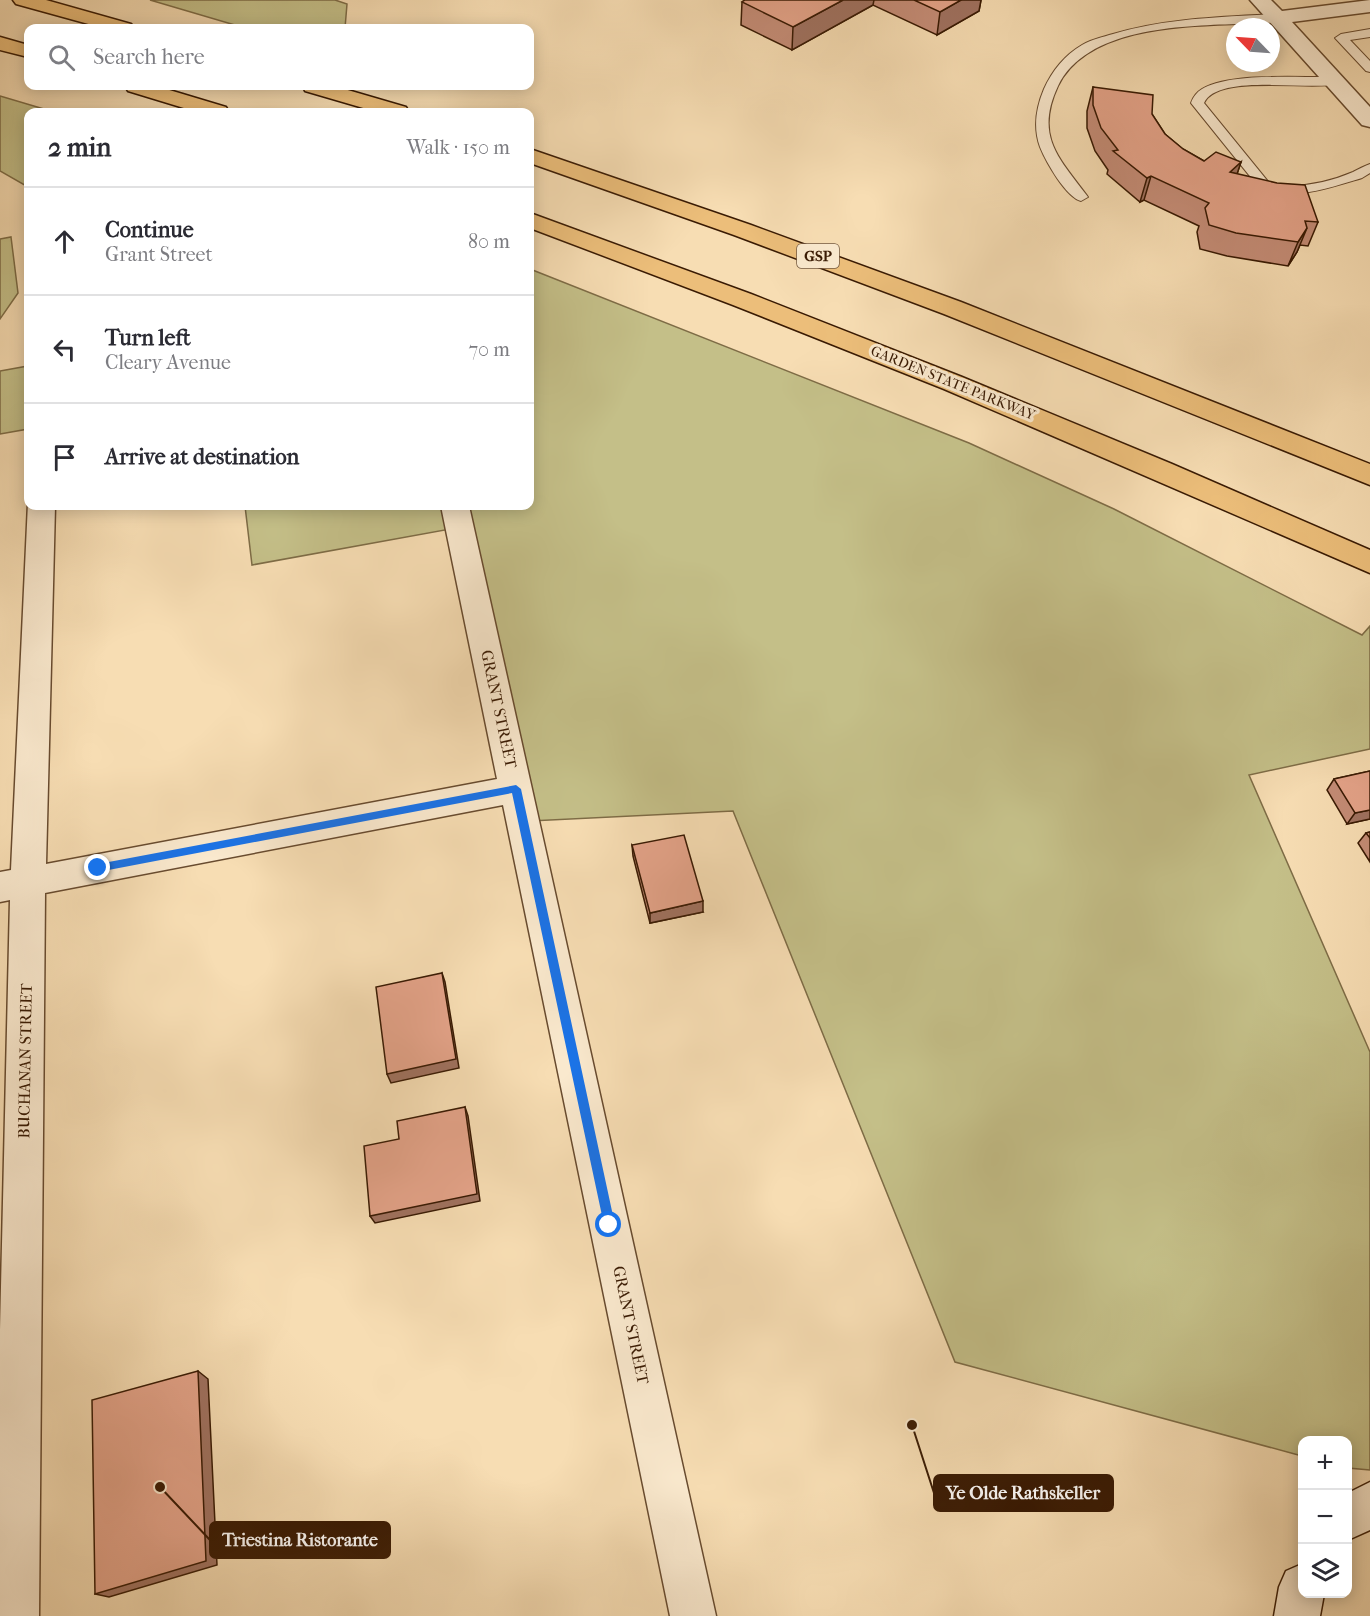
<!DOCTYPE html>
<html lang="en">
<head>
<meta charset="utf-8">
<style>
  body { margin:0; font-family:"IM FELL French Canon",serif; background:#f2f2f3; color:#2b2b33 }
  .controls { position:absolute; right:18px; bottom:18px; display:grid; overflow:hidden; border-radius:12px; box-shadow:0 3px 15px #0003 }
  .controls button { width:54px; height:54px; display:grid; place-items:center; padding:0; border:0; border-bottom:2px solid #e1e1e2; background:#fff; color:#2b2b33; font:30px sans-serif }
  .compass { position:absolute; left:1226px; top:18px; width:54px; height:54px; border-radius:50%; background:#fff; box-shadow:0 3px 15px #0003; rotate:295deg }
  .stop { position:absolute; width:18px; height:18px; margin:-14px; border:4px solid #1a73e8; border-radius:50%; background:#fff }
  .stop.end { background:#1a73e8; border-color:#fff; box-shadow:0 2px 6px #0008 }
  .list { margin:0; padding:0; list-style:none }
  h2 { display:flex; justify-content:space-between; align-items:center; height:78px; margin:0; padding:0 24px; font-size:26px }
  h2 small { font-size:20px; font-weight:400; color:#7c7c81 }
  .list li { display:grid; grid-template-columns:39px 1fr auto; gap:18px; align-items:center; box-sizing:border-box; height:108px; padding:0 24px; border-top:2px solid #e1e1e2 }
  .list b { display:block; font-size:22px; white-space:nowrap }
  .list p { margin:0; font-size:20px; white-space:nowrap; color:#7c7c81 }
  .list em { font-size:20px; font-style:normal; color:#7c7c81 }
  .icon { flex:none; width:33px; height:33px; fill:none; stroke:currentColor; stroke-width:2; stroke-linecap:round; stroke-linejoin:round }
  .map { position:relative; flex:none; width:1370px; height:1616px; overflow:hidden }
  .search { position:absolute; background:#fff; box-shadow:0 3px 15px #0003; left:24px; top:24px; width:510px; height:66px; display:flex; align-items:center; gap:15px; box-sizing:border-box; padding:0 21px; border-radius:12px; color:#7c7c81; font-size:22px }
  .panel { position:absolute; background:#fff; box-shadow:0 3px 15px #0003; left:24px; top:108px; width:510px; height:402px; border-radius:12px }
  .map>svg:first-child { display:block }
  .green { fill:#c4bf88; stroke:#7e6c46; stroke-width:1.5 }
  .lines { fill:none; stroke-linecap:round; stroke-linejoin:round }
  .lane-casing { stroke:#684b2f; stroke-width:2 }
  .street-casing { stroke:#684b2f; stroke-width:3 }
  .secondary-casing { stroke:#391a03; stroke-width:3 }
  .highway-casing { stroke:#391a03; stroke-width:3 }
  .lane { fill:#fae9ce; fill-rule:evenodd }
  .street { fill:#fae9ce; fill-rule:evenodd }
  .secondary { fill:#fae9ce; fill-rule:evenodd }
  .highway { fill:#ecbe7a; fill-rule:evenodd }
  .wall { fill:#c48c76; stroke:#391a03; stroke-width:1.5 }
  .shaded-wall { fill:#a07260; stroke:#391a03; stroke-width:1.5 }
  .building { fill:#e4a389; stroke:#391a03; stroke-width:1.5 }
  .route { fill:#1a73e8 }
  .labels { text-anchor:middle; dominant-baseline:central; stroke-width:6; stroke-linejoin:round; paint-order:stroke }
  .far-street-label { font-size:14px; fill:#391a03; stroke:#fae9ce }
  .shield { fill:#fae9ce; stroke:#735840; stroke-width:1.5 }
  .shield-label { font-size:15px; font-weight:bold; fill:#391a03 }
  .street-label { font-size:16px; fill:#391a03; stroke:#fae9ce }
  .leader { fill:none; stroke:#391a03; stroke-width:2 }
  .callout-dot { fill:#391a03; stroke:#fae9ce; stroke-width:2 }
  .callout { fill:#391a03; stroke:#391a03; stroke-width:2 }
  .callout-label { font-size:18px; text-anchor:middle; font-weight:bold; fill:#fff }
</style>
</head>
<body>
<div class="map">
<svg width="1370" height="1616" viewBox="0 0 1370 1616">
  <rect width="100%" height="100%" fill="#f7ddb3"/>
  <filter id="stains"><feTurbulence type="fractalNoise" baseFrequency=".00333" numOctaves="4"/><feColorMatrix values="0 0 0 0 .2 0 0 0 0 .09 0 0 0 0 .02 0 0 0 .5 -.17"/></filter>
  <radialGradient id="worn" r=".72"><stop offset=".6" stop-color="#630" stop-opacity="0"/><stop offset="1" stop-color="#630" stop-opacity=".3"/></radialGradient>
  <path class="green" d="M150,0H335L347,4L345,28H245Z
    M0,96L54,112H28V187L0,171Z
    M11,237L18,293L0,319V239Z
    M530,269L969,443L1114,509L1362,635L1370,626V749L1249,775L1370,1052V1470L1348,1468V1440H1302V1456L955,1362L733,811L530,821L461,527L252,565L245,506H530Z
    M28,366V429L0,434V371Z"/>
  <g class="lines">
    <defs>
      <path id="lane" d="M1277,14L1283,18L1281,21C1267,24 1250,23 1236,24C1180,26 1086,28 1058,86C1034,137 1060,159 1088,197L1081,201C1066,197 1046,162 1040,147C1033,128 1036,108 1044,89C1052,71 1065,55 1082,45C1092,39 1103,37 1113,34C1166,18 1222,17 1277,14Z
        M1370,29V37L1350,40L1370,61V72L1366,71L1335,38L1341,34Z
        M1334,77L1338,78L1340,81L1338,84C1310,91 1218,73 1204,103L1270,184C1299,189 1327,183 1353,172C1359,169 1364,166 1370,164V173L1362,178C1325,189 1300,199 1261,190L1191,103C1193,97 1197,92 1202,89C1232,72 1300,78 1334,77Z"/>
      <path id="street" d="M1250,0H1271L1282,11L1370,0V12L1292,22L1370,107V127L1362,125Z
        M28,503V506H55L46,864L497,779L441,506H469L716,1616H670L503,805L45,893L39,1616H0V1330L10,900L0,902V872L11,870Z"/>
      <path id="secondary" d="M1370,1482V1530L1348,1540V1493Z
        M1302,1564V1594H1324L1320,1616H1274L1279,1587L1286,1571Z"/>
      <path id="highway" d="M13,0H46L131,24L134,28H103L16,4Z
        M0,37L28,45V57L0,50Z
        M125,86H156L226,107L229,112H197L128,91Z
        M303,86H334L406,107L409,112H377L305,91Z
        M530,149L751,225L961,302L1370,464V485L944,314L734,235L530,163Z
        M530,213L751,294L962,377L1172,464L1370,550V573L944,389L733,305L530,228Z"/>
    </defs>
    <use href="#lane" class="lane-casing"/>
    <use href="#street" class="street-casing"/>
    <use href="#secondary" class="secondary-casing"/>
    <use href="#highway" class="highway-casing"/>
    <use href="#lane" class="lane"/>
    <use href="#street" class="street"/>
    <use href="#secondary" class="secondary"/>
    <use href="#highway" class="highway"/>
  </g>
  <path class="wall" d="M745,0H981L979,11L937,35L873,5L792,50L741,25L742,2Z
    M1093,87L1152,114L1165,134L1183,149L1204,161L1241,162L1237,174L1318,222L1308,246L1300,245L1297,252L1288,266L1227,256L1200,249L1197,232L1199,226L1144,200L1140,202L1107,174L1108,170L1095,151L1087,128V111Z
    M1370,771V819L1347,824L1327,790L1334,779Z
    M1370,832V862L1358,843L1366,833Z
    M632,845L703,912L650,923L633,856Z"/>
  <path class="shaded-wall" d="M843,0H874L873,5L792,50L793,27Z
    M961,0H981L979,11L937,35L940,12Z
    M1241,162L1233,186L1230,172Z
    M1151,176L1144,200L1140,202L1147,178Z
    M1307,228L1297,252L1288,266L1298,242Z
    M1370,810V819L1347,824L1355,813Z
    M703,901V912L650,923V913Z
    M442,973L445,982L459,1068L391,1083L387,1074Z
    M465,1107L468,1116L480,1201L375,1223L370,1216Z
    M198,1371L208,1379L217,1565L109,1597L95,1594Z"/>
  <path class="building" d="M745,0H843L793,27L742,2Z
    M914,0H961L940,12Z
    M1093,87L1153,95L1152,114L1165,134L1183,149L1204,161L1216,152L1241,162L1230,172L1277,183L1305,185L1318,222L1305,221L1307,228L1298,242L1236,233L1209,225L1205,208L1209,203L1151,176L1147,178L1113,151L1118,150L1101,128L1093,105Z
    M1370,771V810L1355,813L1334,779Z
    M1370,832V838L1366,833Z
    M684,835L703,901L650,913L632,845Z
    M442,973L456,1059L387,1074L376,987Z
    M465,1107L477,1194L370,1216L364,1146L399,1139L397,1121Z
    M198,1371L206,1561L95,1594L92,1400Z"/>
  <path class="route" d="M516,785L521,789L615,1225L609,1231L604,1225L512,793L98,872L93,868L98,864Z"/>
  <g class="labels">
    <g class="far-street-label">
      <text transform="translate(953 383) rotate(22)">GARDEN STATE PARKWAY</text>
    </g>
    <rect class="shield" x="797" y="244" width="42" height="24" rx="4.5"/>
    <g class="shield-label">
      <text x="818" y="256">GSP</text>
    </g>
    <g class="street-label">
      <text transform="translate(499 709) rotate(78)">GRANT STREET</text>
      <text transform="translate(25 1061) rotate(-89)">BUCHANAN STREET</text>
      <text transform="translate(631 1325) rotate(78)">GRANT STREET</text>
    </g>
  </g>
  <path class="leader" d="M912 1425L934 1493M160 1487L210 1540"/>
  <g class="callout-dot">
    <circle cx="912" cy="1425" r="6"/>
    <circle cx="160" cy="1487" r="6"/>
  </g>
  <g class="callout">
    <rect x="934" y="1475" width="179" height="36" rx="6"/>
    <rect x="210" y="1522" width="180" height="36" rx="6"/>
  </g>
  <g class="callout-label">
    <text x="1023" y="1499">Ye Olde Rathskeller</text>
    <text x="300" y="1546">Triestina Ristorante</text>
  </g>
  <rect width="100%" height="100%" filter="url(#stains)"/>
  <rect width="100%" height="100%" fill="url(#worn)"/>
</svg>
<div class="controls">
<button>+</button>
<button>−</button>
<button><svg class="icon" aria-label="layers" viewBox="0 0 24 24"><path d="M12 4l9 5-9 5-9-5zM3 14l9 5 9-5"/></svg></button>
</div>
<svg class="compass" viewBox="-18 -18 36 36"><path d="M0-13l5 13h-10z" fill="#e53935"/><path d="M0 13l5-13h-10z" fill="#7c7c81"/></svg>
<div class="stop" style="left:609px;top:1225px"></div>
<div class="stop end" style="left:98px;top:868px"></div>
<div class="search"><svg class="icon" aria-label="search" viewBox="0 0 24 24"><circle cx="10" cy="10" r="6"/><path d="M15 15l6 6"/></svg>Search here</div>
<section class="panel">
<h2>2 min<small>Walk · 150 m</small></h2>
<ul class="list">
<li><svg class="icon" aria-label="ahead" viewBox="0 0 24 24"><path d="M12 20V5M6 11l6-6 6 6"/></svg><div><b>Continue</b><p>Grant Street</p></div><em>80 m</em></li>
<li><svg class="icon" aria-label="left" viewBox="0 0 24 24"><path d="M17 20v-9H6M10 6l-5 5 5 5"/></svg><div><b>Turn left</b><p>Cleary Avenue</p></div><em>70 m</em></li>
<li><svg class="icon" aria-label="arrive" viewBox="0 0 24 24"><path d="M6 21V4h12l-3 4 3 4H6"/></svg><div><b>Arrive at destination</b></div></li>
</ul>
</section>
</div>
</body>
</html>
